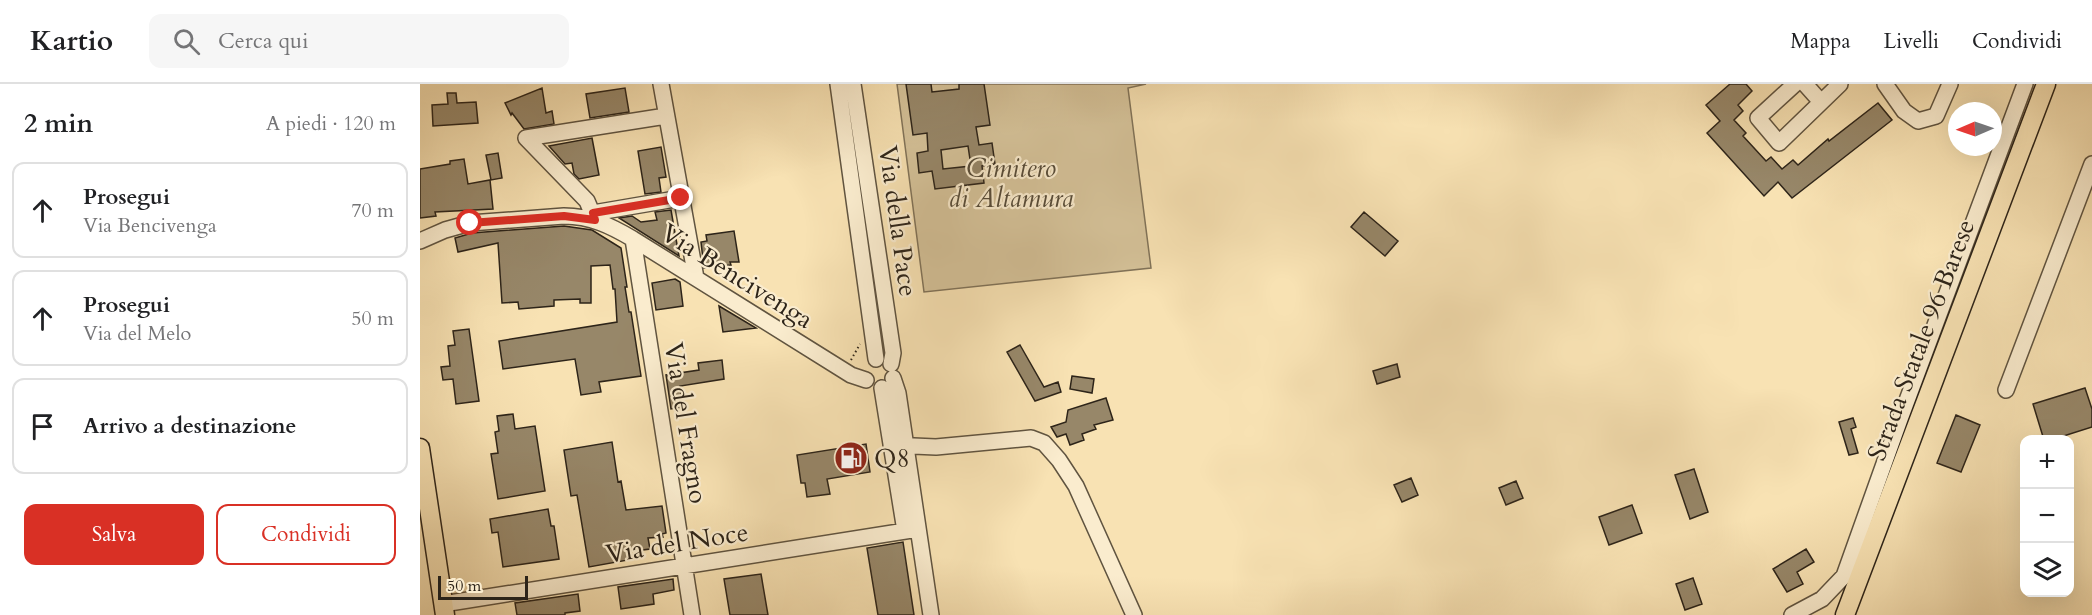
<!DOCTYPE html>
<html lang="it">
<head>
<meta charset="utf-8">
<style>
  body { margin:0; font-family:Cardo,serif; background:#f6f6f6; color:#202124 }
  .controls { position:absolute; right:18px; bottom:18px; display:grid; overflow:hidden; border-radius:12px; box-shadow:0 6px 24px #0002 }
  .controls button { width:54px; height:54px; display:grid; place-items:center; padding:0; border:0; border-bottom:2px solid #e0e0e0; background:#fff; color:#202124; font:30px sans-serif }
  .compass { position:absolute; left:1528px; top:18px; width:54px; height:54px; border-radius:50%; background:#fff; box-shadow:0 6px 24px #0002; rotate:268deg }
  .scale { position:absolute; left:18px; bottom:15px; width:90px; box-sizing:border-box; padding-left:6px; border:3px solid #2d2419; border-top:0; font-size:16px; line-height:21px; white-space:nowrap; color:#2d2419; -webkit-text-stroke:4px #faecce; paint-order:stroke }
  .stop { position:absolute; width:18px; height:18px; margin:-14px; border:4px solid #d93025; border-radius:50%; background:#fff }
  .stop.end { background:#d93025; border-color:#fff; box-shadow:0 2px 6px #0008 }
  .list { margin:0; padding:0; list-style:none }
  h2 { display:flex; justify-content:space-between; align-items:center; height:78px; margin:0; padding:0 24px; font-size:26px }
  h2 small { font-size:20px; font-weight:400; color:#757577 }
  .list li { display:grid; grid-template-columns:39px 1fr auto; gap:18px; align-items:center; box-sizing:border-box; height:96px; margin:0 12px 12px; padding:0 12px; border:2px solid #e0e0e0; border-radius:12px }
  .list b { display:block; font-size:22px; white-space:nowrap }
  .list p { margin:0; font-size:20px; white-space:nowrap; color:#757577 }
  .list em { font-size:20px; font-style:normal; color:#757577 }
  .actions { display:flex; gap:12px; padding:18px 24px }
  .actions a { flex:1; padding:14px 0; border:2px solid #d93025; border-radius:12px; text-align:center; font-size:21px; color:#d93025 }
  .actions .main { background:#d93025; color:#fff }
  .icon { flex:none; width:33px; height:33px; fill:none; stroke:currentColor; stroke-width:2; stroke-linecap:round; stroke-linejoin:round }
  .map { position:relative; flex:none; width:1672px; height:531px; overflow:hidden }
  header { display:flex; align-items:center; gap:36px; box-sizing:border-box; height:84px; padding:0 30px; background:#fff; border-bottom:2px solid #e0e0e0 }
  header strong { font-size:28px }
  nav { display:flex; gap:33px; margin-inline-start:auto; font-size:21px }
  .search { width:420px; height:54px; background:#f6f6f6; display:flex; align-items:center; gap:15px; box-sizing:border-box; padding:0 21px; border-radius:12px; color:#757577; font-size:22px }
  main { display:flex }
  aside { flex:1; background:#fff }
  .map>svg:first-child { display:block }
  .green { fill:#d5c299; stroke:#817359; stroke-width:1.5 }
  .building { fill:#978769; stroke:#2d2419; stroke-width:1.5; fill-rule:evenodd }
  .lines { fill:none; stroke-linecap:round; stroke-linejoin:round }
  .minor-casing { stroke:#605440; stroke-width:18 }
  .major-casing { stroke:#2d2419; stroke-width:21 }
  .path { stroke:#2d2419; stroke-width:2; stroke-dasharray:1.5 3; stroke-linecap:butt }
  .minor { stroke:#faecce; stroke-width:15 }
  .major { stroke:#f8e2b3; stroke-width:18 }
  .route { stroke:#d93025; stroke-width:8 }
  .labels { text-anchor:middle; dominant-baseline:central; stroke-width:4.5; stroke-linejoin:round; paint-order:stroke }
  .park-label { font-size:26px; font-style:italic; fill:#574c39; stroke:#faecce }
  .street-label { font-size:26px; fill:#2d2419; stroke:#faecce }
  .poi-label { font-size:26px; fill:#2d2419; stroke:#faecce; text-anchor:start }
</style>
</head>
<body>
<header>
<strong>Kartio</strong>
<div class="search"><svg class="icon" aria-label="search" viewBox="0 0 24 24"><circle cx="10" cy="10" r="6"/><path d="M15 15l6 6"/></svg>Cerca qui</div>
<nav><a>Mappa</a><a>Livelli</a><a>Condividi</a></nav>
</header>
<main>
<aside>
<h2>2 min<small>A piedi · 120 m</small></h2>
<ul class="list">
<li><svg class="icon" aria-label="ahead" viewBox="0 0 24 24"><path d="M12 20V5M6 11l6-6 6 6"/></svg><div><b>Prosegui</b><p>Via Bencivenga</p></div><em>70 m</em></li>
<li><svg class="icon" aria-label="ahead" viewBox="0 0 24 24"><path d="M12 20V5M6 11l6-6 6 6"/></svg><div><b>Prosegui</b><p>Via del Melo</p></div><em>50 m</em></li>
<li><svg class="icon" aria-label="arrive" viewBox="0 0 24 24"><path d="M6 21V4h12l-3 4 3 4H6"/></svg><div><b>Arrivo a destinazione</b></div></li>
</ul>
<div class="actions"><a class="main">Salva</a><a>Condividi</a></div>
</aside>
<div class="map">
<svg width="1672" height="531" viewBox="0 0 1672 531">
  <rect width="100%" height="100%" fill="#f8e2b3"/>
  <filter id="stains"><feTurbulence type="fractalNoise" baseFrequency=".00333" numOctaves="4"/><feColorMatrix values="0 0 0 0 .2 0 0 0 0 .09 0 0 0 0 .02 0 0 0 .5 -.17"/></filter>
  <radialGradient id="worn" r=".72"><stop offset=".6" stop-color="#630" stop-opacity="0"/><stop offset="1" stop-color="#630" stop-opacity=".3"/></radialGradient>
  <path class="green" d="M477,0H726L708,4L731,184L504,208Z"/>
  <path class="building" d="M486,0H511L512,8L539,5V0H564L570,41L556,43L559,61L572,59L575,80L562,82L564,99L515,105L512,87L499,89L497,69L508,67L507,49L493,51ZM548,62L551,82L523,85L521,66Z
    M1310,0H1326L1332,7L1318,21L1323,27L1314,36L1326,49L1323,52L1346,77L1351,73L1362,85L1373,76L1378,81L1408,55L1409,57L1458,19L1472,36L1372,114L1358,98L1344,112L1287,49L1300,37L1286,21Z
    M122,4L126,29L132,27L134,40L104,45L92,29L91,31L85,19Z
    M205,4L209,28L170,34L166,10Z
    M27,9H36L37,19L56,18L58,39L13,42L12,21L28,20Z
    M172,54L179,91L159,95L154,90L152,79L145,80L129,62Z
    M241,63L246,93L239,94L241,108L225,110L218,67Z
    M78,69L82,94L71,96L66,71Z
    M44,75L48,100L70,96L73,125L15,128L16,132L0,134V85L30,80V77Z
    M251,126L259,172L199,134L212,132L221,138L237,136L235,128Z
    M944,128L978,157L965,172L931,143Z
    M144,142L172,146L201,164L207,203H205L209,228H211L221,292L179,298L181,308L161,311L155,275L83,285L79,257L197,238L195,205H193L190,181L171,182V219H160V215L134,216V222L99,225L98,218L82,219L78,159L38,168L35,154L52,149Z
    M314,147L319,178H310L311,181L284,184L281,158L287,157L286,151Z
    M255,195L260,198L263,222L236,226L232,199Z
    M299,222L336,244L303,248Z
    M49,245L59,317L36,320L33,295L23,296L21,283L30,282L28,262L35,261L33,247Z
    M600,261L624,303L638,298L641,308L615,317L587,268Z
    M302,276L304,295L260,302L263,323L251,325L246,291L279,286L278,279Z
    M977,280L980,293L957,300L953,287Z
    M652,292L674,295L672,309L650,305Z
    M1665,304L1672,325V343L1631,356H1624L1613,320Z
    M686,314L693,336L674,341L676,345L662,350L664,356L650,361L646,350L637,353L631,343L646,338L648,326Z
    M93,330L95,345L115,342L125,407L78,415L71,370L78,369L75,348L79,347L77,332Z
    M1536,331L1560,341L1541,388L1517,379Z
    M1433,334L1436,343L1431,345L1438,369L1429,371L1419,338Z
    M192,358L198,398L201,397L206,426L242,422L246,449L242,450L243,453L228,454L230,465L207,468L208,476L169,483L157,411L151,412L144,366Z
    M446,360L450,388L407,395L410,410L387,413L385,399H381L377,371Z
    M1274,385L1288,428L1270,435L1255,391Z
    M991,394L998,411L982,418L974,401Z
    M1096,397L1103,414L1086,421L1079,404Z
    M1212,421L1222,449L1189,461L1179,433Z
    M128,425L131,442H134L139,475L83,483L78,448L72,449L70,435Z
    M483,458L494,531H458L447,464Z
    M1386,465L1394,478L1377,488L1383,500L1367,508L1353,485Z
    M341,490L348,531H310L304,495Z
    M1273,494L1282,520L1265,526L1256,500Z
    M253,495L254,506L233,510L234,520L201,525L198,503Z
    M158,510L160,527L145,529V531H97L95,519Z"/>
  <g class="lines">
    <defs>
      <path id="minor" d="M241,0L276,194
        M418,0L456,275
        M433,0L473,269L471,280
        M1375,0L1338,34L1359,59L1420,0
        M1385,0L1401,18
        M1465,0L1484,27L1498,37L1516,32L1530,0
        M106,54L246,32
        M106,54L167,117L175,136
        M173,129L261,114
        M213,155L272,531
        M0,157L25,146L50,139L144,132C171,132 191,142 213,155L431,291L446,296
        M473,294L478,309L511,531
        M462,304L485,447
        M1586,306L1672,80
        M471,361L516,363L611,354L624,359L639,376L656,402L714,531
        M23,520L498,445
        M1372,531L1402,515L1424,492L1480,335L1605,0"/>
      <path id="major" d="M0,364L25,531
        M1425,531L1626,0"/>
    </defs>
    <use href="#minor" class="minor-casing"/>
    <use href="#major" class="major-casing"/>
    <path class="path" d="M431,276L440,260"/>
    <use href="#minor" class="minor"/>
    <use href="#major" class="major"/>
  </g>
  <g class="lines">
    <path class="route" d="M50,139L144,132L175,136L173,129L261,114"/>
  </g>
  <defs>
    <symbol id="fuel-disc" viewBox="-11 -11 22 22"><circle r="9.5" fill="#8f2418" stroke="#faecce"/><path d="M-5.5-6h7V0h2V4h1.3V-2.5L3-4.5l.8-.8L6-3V5H2.5V1h-1V6h-7ZM-4.2-4.7v3.2H.2V-4.7Z" fill="#fff"/></symbol>
  </defs>
  <g fill-rule="evenodd">
    <use href="#fuel-disc" x="412" y="355" width="38" height="38"/>
  </g>
  <g class="labels">
    <g class="park-label">
      <text x="591" y="84">Cimitero<tspan x="591" dy="30">di Altamura</tspan></text>
    </g>
    <g class="street-label">
      <text transform="translate(478 137) rotate(82)">Via della Pace</text>
      <text transform="translate(317 192) rotate(32)">Via Bencivenga</text>
      <text transform="translate(1501 256) rotate(-69)">Strada Statale 96 Barese</text>
      <text transform="translate(266 339) rotate(81)">Via del Fragno</text>
      <text transform="translate(257 459) rotate(-9)">Via del Noce</text>
    </g>
    <g class="poi-label">
      <text x="454" y="374">Q8</text>
    </g>
  </g>
  <rect width="100%" height="100%" filter="url(#stains)"/>
  <rect width="100%" height="100%" fill="url(#worn)"/>
</svg>
<div class="controls">
<button>+</button>
<button>−</button>
<button><svg class="icon" aria-label="layers" viewBox="0 0 24 24"><path d="M12 4l9 5-9 5-9-5zM3 14l9 5 9-5"/></svg></button>
</div>
<svg class="compass" viewBox="-18 -18 36 36"><path d="M0-13l5 13h-10z" fill="#e53935"/><path d="M0 13l5-13h-10z" fill="#757577"/></svg>
<div class="scale">50 m</div>
<div class="stop" style="left:50px;top:139px"></div>
<div class="stop end" style="left:261px;top:114px"></div>
</div>
</main>
</body>
</html>
